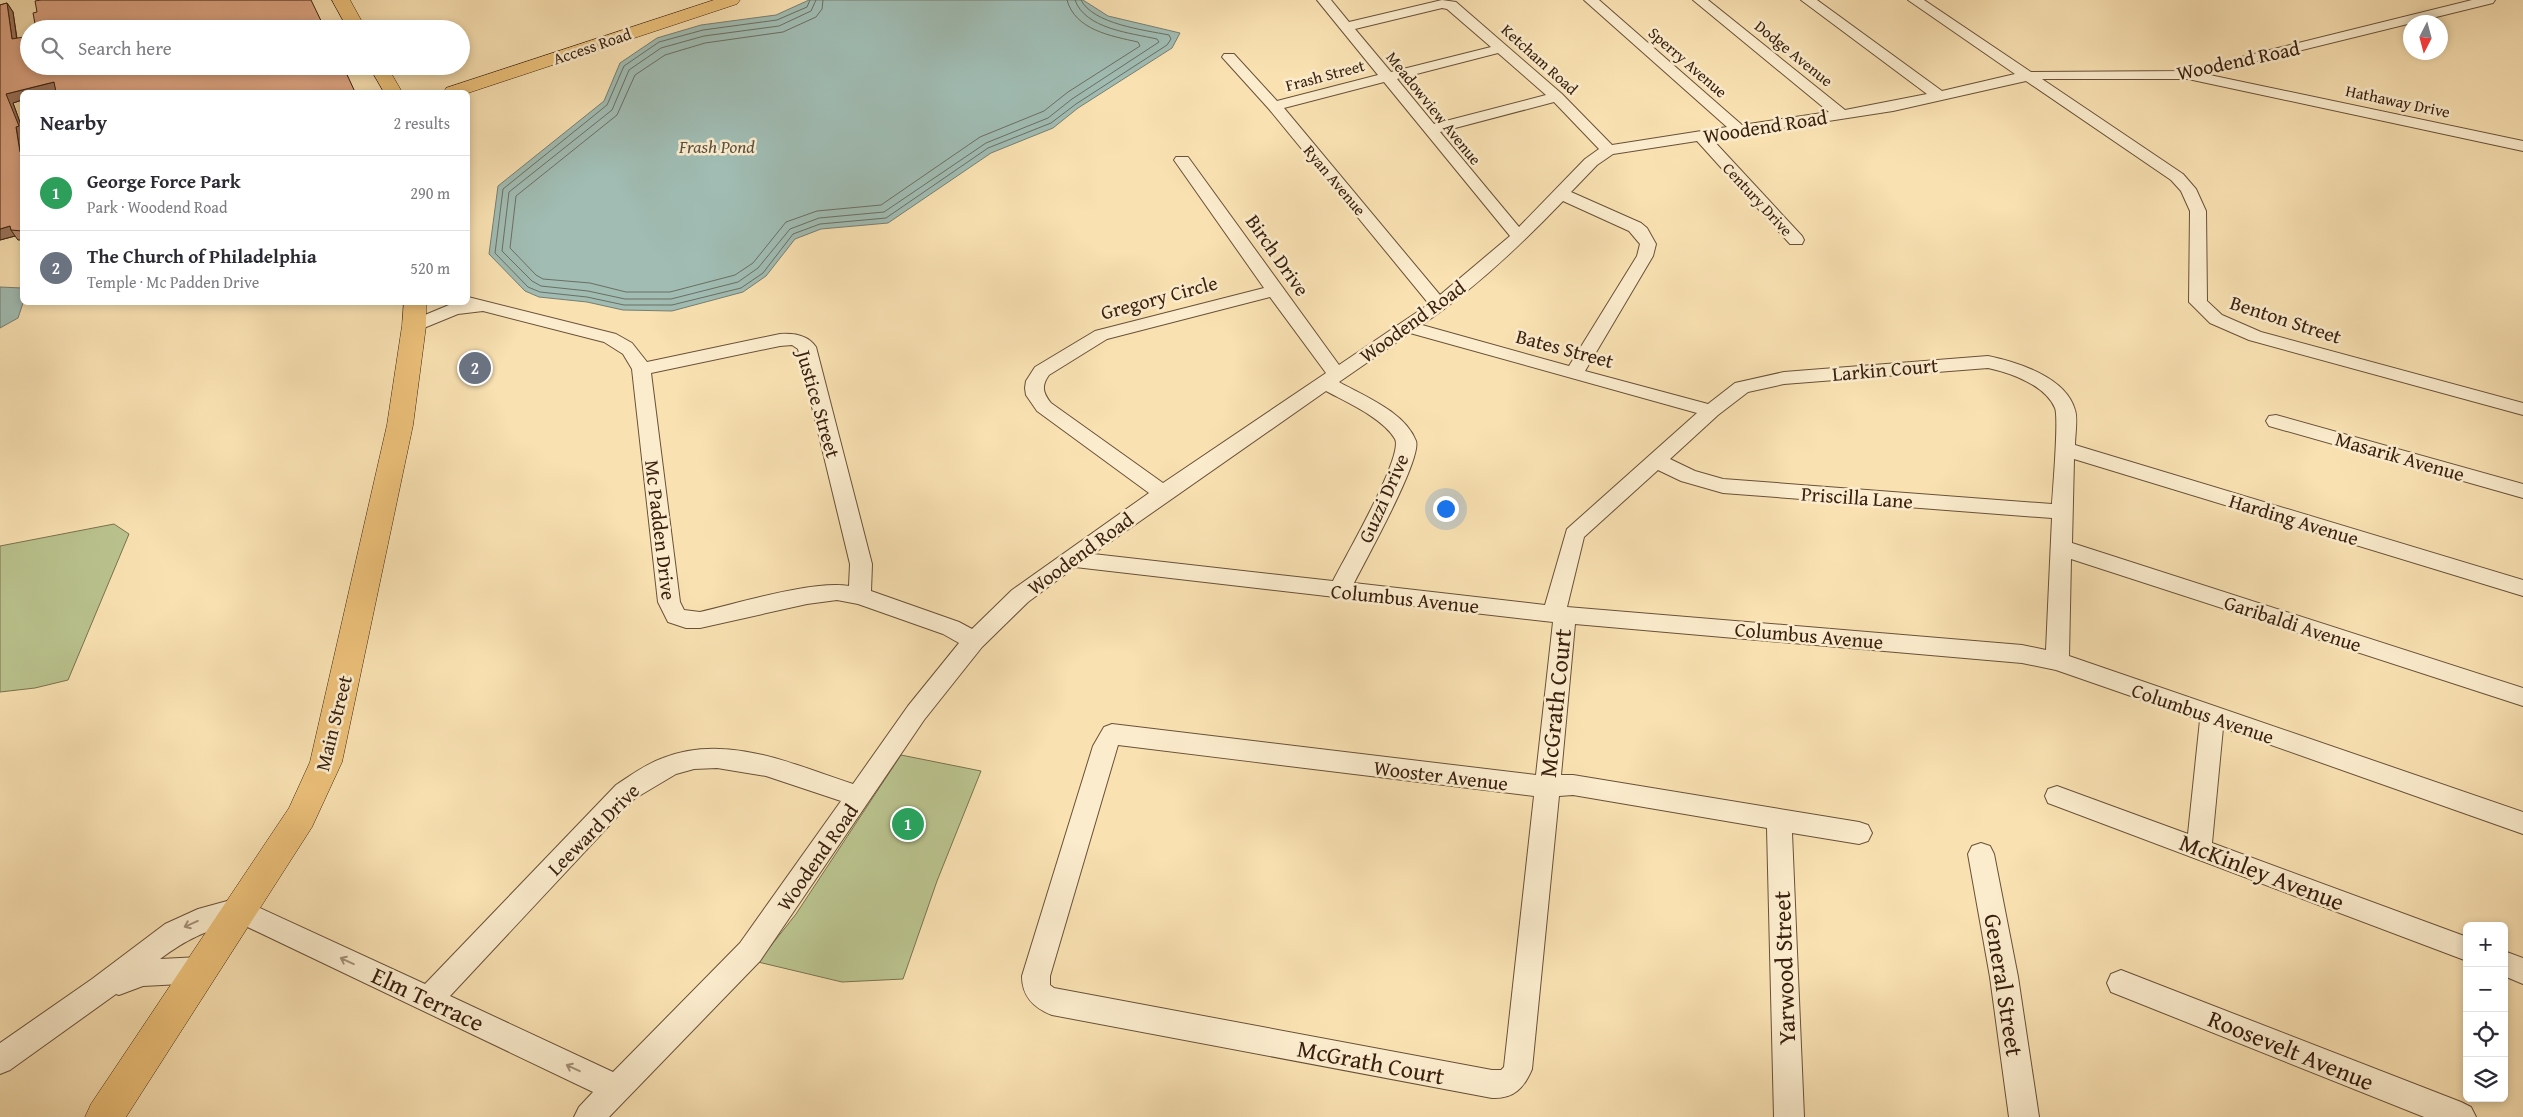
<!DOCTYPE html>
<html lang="en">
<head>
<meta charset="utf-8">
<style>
  body { margin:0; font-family:"Gentium Book Plus",serif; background:#f2f2f3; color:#2b2b33 }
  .controls { position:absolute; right:15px; bottom:15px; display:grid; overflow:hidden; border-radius:8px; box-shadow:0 2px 8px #0003 }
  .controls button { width:45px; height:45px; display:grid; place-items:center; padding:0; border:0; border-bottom:1px solid #e1e1e2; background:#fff; color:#2b2b33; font:25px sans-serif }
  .compass { position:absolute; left:2403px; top:15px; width:45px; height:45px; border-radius:50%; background:#fff; box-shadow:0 2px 8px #0003; rotate:186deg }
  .you { position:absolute; left:1445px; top:508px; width:18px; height:18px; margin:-12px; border:4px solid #fff; border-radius:50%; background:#1a73e8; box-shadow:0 0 0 8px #1a73e833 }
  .badge { display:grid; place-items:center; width:32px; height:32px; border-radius:50%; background:#111827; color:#fff; font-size:16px; font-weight:700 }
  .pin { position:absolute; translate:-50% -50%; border:2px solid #fff; box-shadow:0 1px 5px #0006 }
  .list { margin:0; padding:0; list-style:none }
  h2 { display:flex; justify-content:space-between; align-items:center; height:65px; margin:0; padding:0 20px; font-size:21px }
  h2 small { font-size:16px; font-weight:400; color:#7c7c81 }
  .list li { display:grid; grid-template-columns:32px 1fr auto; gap:15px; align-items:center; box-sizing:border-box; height:75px; padding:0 20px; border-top:1px solid #e1e1e2 }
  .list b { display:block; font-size:19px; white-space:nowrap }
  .list p { margin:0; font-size:16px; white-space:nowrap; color:#7c7c81 }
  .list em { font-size:16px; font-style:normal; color:#7c7c81 }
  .icon { flex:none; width:28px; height:28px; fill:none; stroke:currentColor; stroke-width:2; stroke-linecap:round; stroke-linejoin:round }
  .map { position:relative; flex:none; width:2523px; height:1117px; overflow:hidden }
  .search { position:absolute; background:#fff; box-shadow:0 2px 8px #0003; left:20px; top:20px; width:450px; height:55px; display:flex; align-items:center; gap:12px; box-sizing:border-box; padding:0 18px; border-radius:28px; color:#7c7c81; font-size:19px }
  .panel { position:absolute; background:#fff; box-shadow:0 2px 8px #0003; left:20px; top:90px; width:450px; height:215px; border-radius:8px }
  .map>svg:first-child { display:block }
  .green { fill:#bac38e; stroke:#7a724e }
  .water { fill:#a0bcb3; stroke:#777e71 }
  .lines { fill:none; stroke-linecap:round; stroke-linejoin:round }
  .shore { stroke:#6c6e61; stroke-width:1 }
  .minor-casing { stroke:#695038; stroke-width:2 }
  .major-casing { stroke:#39200f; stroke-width:1 }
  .minor { fill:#fbeccd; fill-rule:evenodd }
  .major { fill:#ecc079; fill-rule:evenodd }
  .wall { fill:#be8e72; stroke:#39200f }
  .shaded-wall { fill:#9b745c; stroke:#39200f }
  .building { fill:#dda584; stroke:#39200f }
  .oneway { stroke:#a49078 }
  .labels { text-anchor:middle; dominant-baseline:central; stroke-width:5; stroke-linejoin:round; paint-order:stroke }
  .far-street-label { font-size:16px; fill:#39200f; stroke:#fbeccd }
  .far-water-label { font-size:18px; font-style:italic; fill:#584f40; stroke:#fbeccd }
  .street-label { font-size:20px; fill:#39200f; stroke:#fbeccd }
  .near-street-label { font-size:24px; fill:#39200f; stroke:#fbeccd }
</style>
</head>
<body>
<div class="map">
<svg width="2523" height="1117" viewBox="0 0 2523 1117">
  <rect width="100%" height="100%" fill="#f9e1b2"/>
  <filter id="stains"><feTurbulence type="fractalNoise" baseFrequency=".004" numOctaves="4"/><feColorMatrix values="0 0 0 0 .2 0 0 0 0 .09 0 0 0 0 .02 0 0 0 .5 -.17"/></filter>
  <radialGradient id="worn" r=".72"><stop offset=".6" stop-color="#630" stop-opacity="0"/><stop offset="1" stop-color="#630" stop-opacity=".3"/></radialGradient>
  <path class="green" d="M114,524L129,534L68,680L35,688L0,692V546Z
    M901,755L981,771L937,881L903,979L842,982L758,962L796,914Z"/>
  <path class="water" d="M809,0H1083L1108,16L1180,33L1172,48L1078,108L1053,128L991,153L888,223L821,229L795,239L766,276L743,292L672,311L623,310L587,302L539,297L525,291L489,254L498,186L604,101L620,63L657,38L701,25L776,15Z
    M0,287L22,288L23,303L18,318L0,328Z"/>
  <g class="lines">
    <path class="shore" d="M810,0L807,7L777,20L703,30L659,42L624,66L607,105L503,189L495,253L528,287L540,292L587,297L624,305H672L741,288L763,273L793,234L820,224L886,218L988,148L1051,123L1076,104L1167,45L1171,39L1169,35C1144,30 1093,24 1081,0
      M816,0L811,11L779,26L704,36L661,48L629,70L612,110L509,192L502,251L532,281L541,286L588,291L625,299H671L738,282L758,268L790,229L819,218L884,212L986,143L1048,118L1072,99L1159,42L1157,39C1131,33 1085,29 1075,0
      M823,0L822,9L816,17L783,32L705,43L665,55L635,75L617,115L516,196L510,248L536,275L543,279L590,283L626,292H670L735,275L753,263L786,222L817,211L881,205L980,137L1044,111L1068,92L1140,46L1138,42C1111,36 1075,30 1067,0"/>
    <defs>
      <path id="minor" d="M1317,0H1331L1349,22L1442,0L1456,2L1562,94L1612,145L1727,127L1584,0H1599L1742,125L1829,112L1693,0H1708L1845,110L1927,94L1801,0H1817L1942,91L2015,74L1908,0H1924L2031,72L2185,71L2472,0H2495L2493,3L2205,74L2523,141V151L2188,79H2042L2183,174L2196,189L2206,211L2207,301L2222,315L2261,332L2523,403V415L2249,340L2210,323L2189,302L2190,211L2181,191L2171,180L2026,81L1893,111L1712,139L1802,236L1804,240L1802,244H1790L1697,141L1613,154L1597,165L1571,192L1641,223L1647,228L1656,244L1653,256L1585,371L1708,404L1735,383L1784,372L1988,356C2017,362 2066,377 2075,410C2078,419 2075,435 2075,445L2523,580V596L2074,459L2072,543L2523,688V706L2071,559L2069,656L2523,812V834L2223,728L2212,843L2467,937V961L2048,803L2045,796L2048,789L2057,786L2188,834L2200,720L2056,670L2022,663L1575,624L1561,775H1573L1859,822L1868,825L1872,833L1868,841L1859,844L1792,833L1804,1117H1774L1767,828L1573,795L1559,796L1532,1069C1524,1088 1514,1099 1492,1098L1052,1015C1034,1008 1022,997 1022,976L1093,746L1104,727L1112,724L1536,775L1553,622L1075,567L1028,602L982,647L924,720L760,961L609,1117H574L579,1107L593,1092L237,922C205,931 187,939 160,959L200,957L210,961L214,970L210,979L200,983L143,986L119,995L116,994L10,1070L0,1074V1043L92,979L165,924L198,909L238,898L425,984L616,785C631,775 646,764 663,758C726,733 792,764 853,784L908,706L959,643L943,634L858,604L837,600L807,604L700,628H686L668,622L658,602L632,369L623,354L604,342L483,311L458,314L414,332L408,330L405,326L408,322L449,305L468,302V297L616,334L632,343L647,362L780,334C793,333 808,335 816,347L872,564L871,591L959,622L972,629L1012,590L1149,493L1037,411L1026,395L1025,388L1026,381L1035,367L1095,331L1264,288L1174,160L1176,157H1188L1339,365L1429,304L1269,109L1222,57L1224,54H1234L1277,101L1378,75ZM1442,8L1447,9L1491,47L1391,72L1355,29ZM1498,53L1546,95L1434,124L1397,79ZM1384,82L1510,236L1440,295L1284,108ZM1554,102L1599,149L1585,159L1519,227L1440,132ZM1563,201L1629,231L1640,244L1637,256L1569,366L1422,325C1474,289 1520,246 1563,201ZM1270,297L1326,373L1163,483L1051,403C1043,393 1041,386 1049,375L1107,339ZM1410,333L1697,413L1567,529L1545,605L1354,583C1365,561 1422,459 1416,441C1405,412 1364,396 1339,382ZM792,345L798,349L850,564L849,586C813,580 739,603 700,612L684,610L680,602L651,373L780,346ZM1988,368C2011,373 2045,385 2055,408C2059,417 2053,489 2052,504L1723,479L1695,471L1670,459L1718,415L1748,392L1784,384ZM1326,391C1346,402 1383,418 1395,439C1404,456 1344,559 1333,581L1093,554ZM1658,470L1681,481L1723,493L2052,518L2046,650L2022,645L1567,607L1584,537ZM1118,745L1534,796L1504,1067L1501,1070H1492L1054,988L1050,985V976ZM717,768L766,776L841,801L740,943L613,1072L450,996L634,799L676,774L694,769Z
        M2276,415L2523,484V498L2269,426L2266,421L2269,416Z
        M1981,843L1990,846L1994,854L2018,977L2039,1117H2009L1990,977L1968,854L1972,846Z
        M2504,951L2523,958V984L2504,976Z
        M2121,970L2461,1102L2471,1107L2476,1117H2424L2111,992L2107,983L2111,974Z"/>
      <path id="major" d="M332,0H350L366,29H348Z
        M714,0H740L737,4L468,93L444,92L446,88Z
        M369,66H387L402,92H384Z
        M404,302H426V326L413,425L342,762L312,827L126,1117H85L91,1104L289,808L310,762L387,425L402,326Z"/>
    </defs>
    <use href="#minor" class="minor-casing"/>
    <use href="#major" class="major-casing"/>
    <use href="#minor" class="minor"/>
    <use href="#major" class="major"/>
  </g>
  <path class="wall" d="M7,3L13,12L17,38L56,92H22V100L13,103L22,128V240H18L15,236L0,240V5Z"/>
  <path class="shaded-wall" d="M7,3L13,12L18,48L12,39Z
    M54,82L60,91L54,92H22V100L13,103L22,128V155L20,152L16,127L6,94Z
    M10,226L11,230L15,236L0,240V229Z"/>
  <path class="building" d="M41,0H311L325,29H36L33,13L37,12L35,1Z
    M7,3L12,39L29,36V66H343L355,92H56L54,82L6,94L19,126L16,127L20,152L22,151V231L11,230L10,226L0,229V5Z"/>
  <defs><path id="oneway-shaft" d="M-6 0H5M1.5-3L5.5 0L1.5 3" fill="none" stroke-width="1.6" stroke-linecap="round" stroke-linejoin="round" transform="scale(1.25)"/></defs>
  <g class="oneway">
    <use href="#oneway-shaft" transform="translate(191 924) rotate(156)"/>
    <use href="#oneway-shaft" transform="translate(347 961) rotate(-155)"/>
    <use href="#oneway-shaft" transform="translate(573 1068) rotate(-155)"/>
  </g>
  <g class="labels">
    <g class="far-street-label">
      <text transform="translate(592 46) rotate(-19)">Access Road</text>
      <text transform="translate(1794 53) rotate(39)">Dodge Avenue</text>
      <text transform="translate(1540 59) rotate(42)">Ketcham Road</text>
      <text transform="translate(1688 62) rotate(41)">Sperry Avenue</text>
      <text transform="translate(1325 75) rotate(-15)">Frash Street</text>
      <text transform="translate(2398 101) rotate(12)">Hathaway Drive</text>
      <text transform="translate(1434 108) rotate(51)">Meadowview Avenue</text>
      <text transform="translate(1335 180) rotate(50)">Ryan Avenue</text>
      <text transform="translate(1758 199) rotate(47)">Century Drive</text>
    </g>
    <g class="far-water-label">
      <text x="717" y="146">Frash Pond</text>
    </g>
    <g class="street-label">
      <text transform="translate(2238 60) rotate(-12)">Woodend Road</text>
      <text transform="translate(1765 126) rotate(-9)">Woodend Road</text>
      <text transform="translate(1278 255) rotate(55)">Birch Drive</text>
      <text transform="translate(1159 297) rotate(-15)">Gregory Circle</text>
      <text transform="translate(2286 319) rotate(18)">Benton Street</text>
      <text transform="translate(1412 321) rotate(-36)">Woodend Road</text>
      <text transform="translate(1565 348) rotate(15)">Bates Street</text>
      <text transform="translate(1885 369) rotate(-5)">Larkin Court</text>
      <text transform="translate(819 404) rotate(74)">Justice Street</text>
      <text transform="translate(2400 456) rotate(16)">Masarik Avenue</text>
      <text transform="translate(1857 497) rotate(4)">Priscilla Lane</text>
      <text transform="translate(1383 498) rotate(-66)">Guzzi Drive</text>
      <text transform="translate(2294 519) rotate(17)">Harding Avenue</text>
      <text transform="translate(661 530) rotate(83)">Mc Padden Drive</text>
      <text transform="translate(1080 553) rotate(-36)">Woodend Road</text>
      <text transform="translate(1405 598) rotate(6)">Columbus Avenue</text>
      <text transform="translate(2293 623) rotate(18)">Garibaldi Avenue</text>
      <text transform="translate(1809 635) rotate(5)">Columbus Avenue</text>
      <text transform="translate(2203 713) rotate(19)">Columbus Avenue</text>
      <text transform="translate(333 723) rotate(-76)">Main Street</text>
      <text transform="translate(1441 775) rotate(7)">Wooster Avenue</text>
      <text transform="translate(593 829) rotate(-45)">Leeward Drive</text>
      <text transform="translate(817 857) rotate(-55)">Woodend Road</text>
    </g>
    <g class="near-street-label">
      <text transform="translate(1555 703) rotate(-84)">McGrath Court</text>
      <text transform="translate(2262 872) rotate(21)">McKinley Avenue</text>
      <text transform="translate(1784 968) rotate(-92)">Yarwood Street</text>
      <text transform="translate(2004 985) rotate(81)">General Street</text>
      <text transform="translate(428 999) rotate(25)">Elm Terrace</text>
      <text transform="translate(2291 1050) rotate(22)">Roosevelt Avenue</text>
      <text transform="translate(1371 1062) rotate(11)">McGrath Court</text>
    </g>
  </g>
  <rect width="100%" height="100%" filter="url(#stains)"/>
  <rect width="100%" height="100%" fill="url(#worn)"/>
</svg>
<div class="controls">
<button>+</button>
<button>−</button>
<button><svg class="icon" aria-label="locate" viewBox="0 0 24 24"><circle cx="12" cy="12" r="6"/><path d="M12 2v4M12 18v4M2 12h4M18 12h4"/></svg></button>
<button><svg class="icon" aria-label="layers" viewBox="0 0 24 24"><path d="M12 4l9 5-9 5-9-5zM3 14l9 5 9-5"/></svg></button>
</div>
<svg class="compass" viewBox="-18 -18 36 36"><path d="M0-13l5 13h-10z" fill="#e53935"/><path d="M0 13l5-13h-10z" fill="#7c7c81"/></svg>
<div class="you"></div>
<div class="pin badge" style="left:908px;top:824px;background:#2e9e5b">1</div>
<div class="pin badge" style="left:475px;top:368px;background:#6b7280">2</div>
<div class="search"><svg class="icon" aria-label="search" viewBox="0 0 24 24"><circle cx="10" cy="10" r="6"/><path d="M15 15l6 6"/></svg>Search here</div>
<section class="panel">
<h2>Nearby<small>2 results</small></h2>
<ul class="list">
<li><span class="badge" style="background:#2e9e5b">1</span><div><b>George Force Park</b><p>Park · Woodend Road</p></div><em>290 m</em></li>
<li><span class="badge" style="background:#6b7280">2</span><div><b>The Church of Philadelphia</b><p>Temple · Mc Padden Drive</p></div><em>520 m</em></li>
</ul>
</section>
</div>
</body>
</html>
